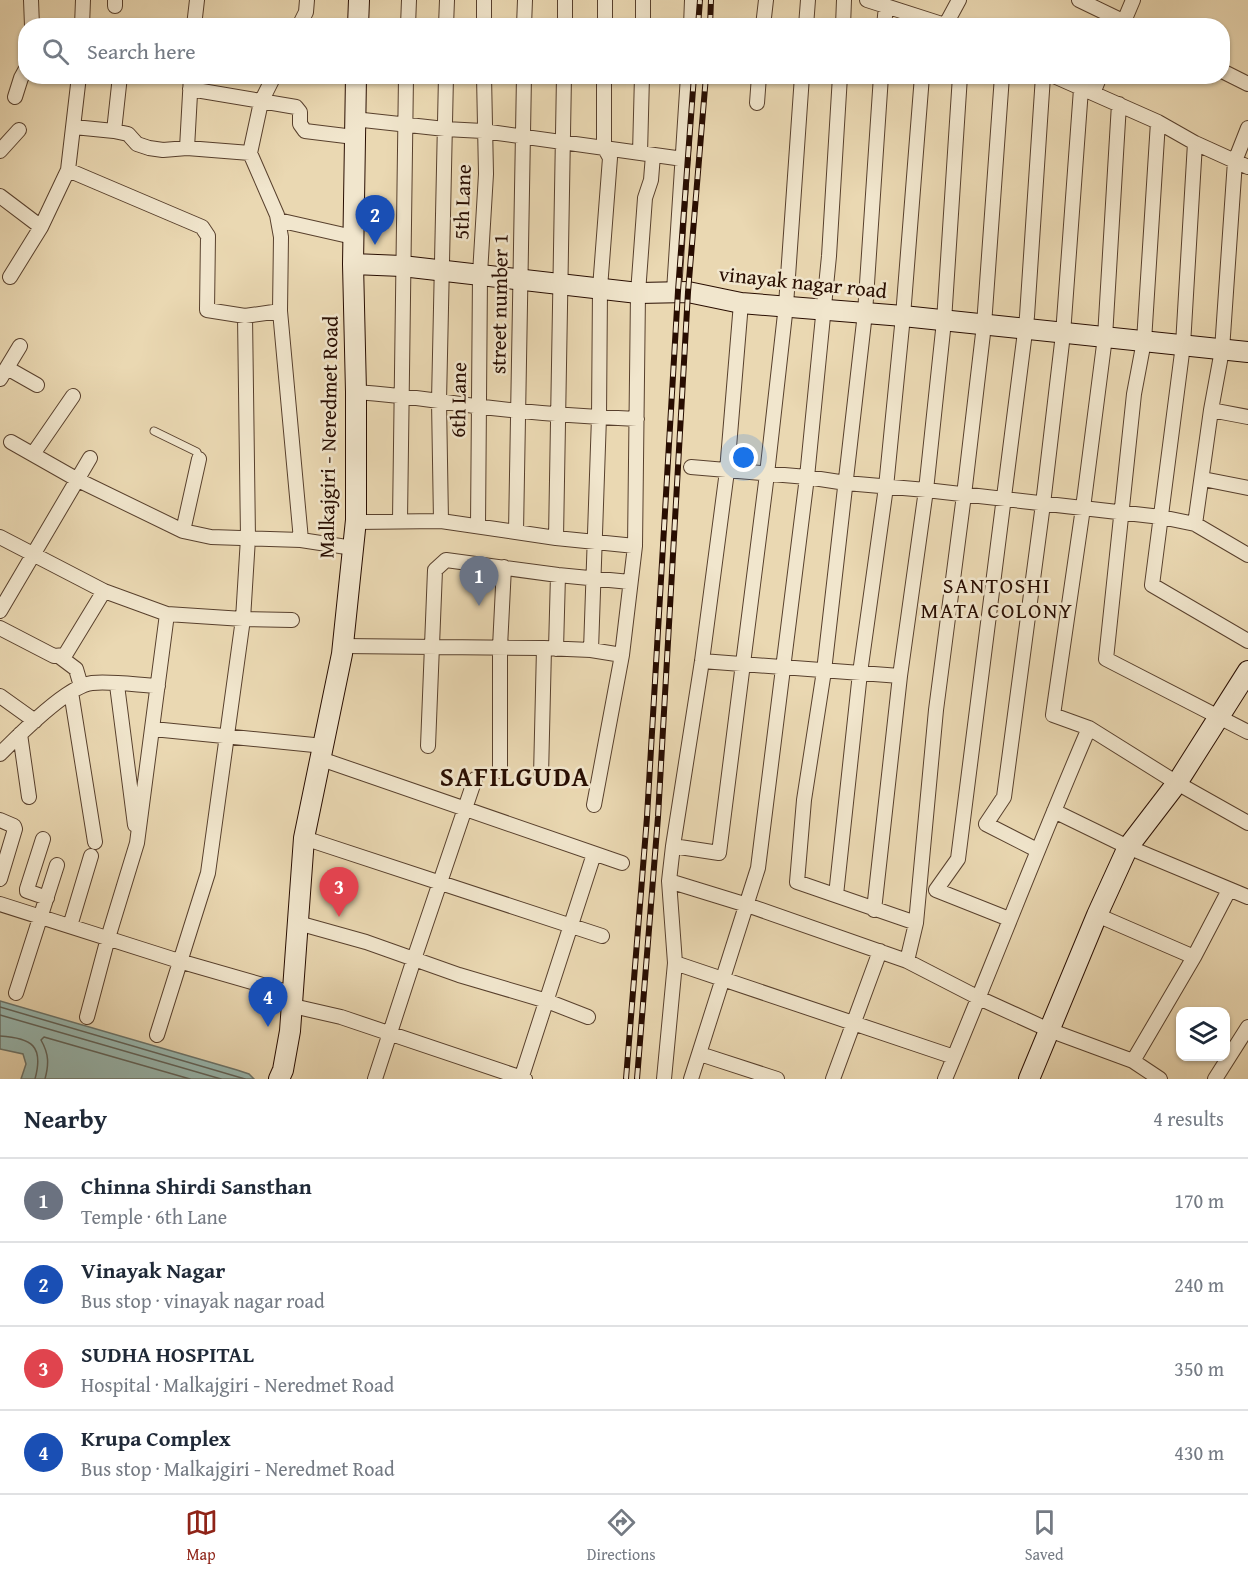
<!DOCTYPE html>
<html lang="en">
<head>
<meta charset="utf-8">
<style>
  body { margin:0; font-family:"Gentium Book Plus",serif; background:#f6f6f7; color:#1f2937 }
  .controls { position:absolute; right:18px; bottom:18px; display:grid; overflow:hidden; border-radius:12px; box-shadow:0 2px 4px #0004 }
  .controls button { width:54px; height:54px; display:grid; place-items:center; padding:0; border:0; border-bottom:2px solid #e0e1e3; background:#fff; color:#1f2937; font:30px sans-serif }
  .you { position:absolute; left:744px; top:458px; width:21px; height:21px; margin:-15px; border:4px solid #fff; border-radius:50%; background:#1a73e8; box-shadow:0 0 0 9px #1a73e833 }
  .badge { display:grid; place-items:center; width:39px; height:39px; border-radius:50%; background:#8f2418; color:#fff; font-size:20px; font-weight:700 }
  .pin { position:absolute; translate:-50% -50px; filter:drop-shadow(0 2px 3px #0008) }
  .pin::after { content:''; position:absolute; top:32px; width:21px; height:18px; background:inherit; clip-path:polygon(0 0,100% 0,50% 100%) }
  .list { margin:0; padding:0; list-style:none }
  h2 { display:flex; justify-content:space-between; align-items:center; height:78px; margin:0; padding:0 24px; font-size:26px }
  h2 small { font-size:20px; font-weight:400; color:#747a83 }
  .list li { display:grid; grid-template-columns:39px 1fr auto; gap:18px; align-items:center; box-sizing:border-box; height:84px; padding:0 24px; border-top:2px solid #e0e1e3 }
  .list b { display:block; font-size:22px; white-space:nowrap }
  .list p { margin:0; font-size:20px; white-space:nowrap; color:#747a83 }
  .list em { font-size:20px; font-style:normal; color:#747a83 }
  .icon { flex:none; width:33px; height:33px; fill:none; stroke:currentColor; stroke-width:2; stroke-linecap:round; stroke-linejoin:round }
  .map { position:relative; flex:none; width:1248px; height:1079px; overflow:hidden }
  .search { position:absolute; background:#fff; box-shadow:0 2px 4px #0004; left:18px; right:18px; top:18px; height:66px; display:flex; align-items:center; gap:15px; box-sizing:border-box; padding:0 21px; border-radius:24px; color:#747a83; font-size:22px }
  .sheet { height:414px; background:#fff }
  nav { display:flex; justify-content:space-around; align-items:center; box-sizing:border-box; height:84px; border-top:2px solid #e0e1e3; background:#fff; font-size:16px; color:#747a83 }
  nav a { display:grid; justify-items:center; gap:3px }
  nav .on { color:#8f2418 }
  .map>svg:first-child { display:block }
  .water { fill:#98b9b2; stroke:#6b746b; stroke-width:1.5 }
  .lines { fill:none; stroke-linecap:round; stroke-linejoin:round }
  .shore { stroke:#60635a; stroke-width:1.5 }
  .lane-casing { stroke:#58402d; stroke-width:9 }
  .street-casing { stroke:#58402d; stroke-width:16 }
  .secondary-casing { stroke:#280d01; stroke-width:22 }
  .lane { stroke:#f1e6cd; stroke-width:7 }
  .street { stroke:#f1e6cd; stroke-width:14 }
  .secondary { stroke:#f1e6cd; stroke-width:20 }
  .rail-casing { stroke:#280d01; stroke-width:6 }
  .rail { stroke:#f1e6cd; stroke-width:4; stroke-dasharray:11; stroke-linecap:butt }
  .labels { text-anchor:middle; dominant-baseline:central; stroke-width:5; stroke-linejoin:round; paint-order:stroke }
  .street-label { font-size:21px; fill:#280d01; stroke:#f1e6cd }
  .neighbourhood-label { font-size:22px; letter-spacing:1.5px; fill:#280d01; stroke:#f1e6cd }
  .district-label { font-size:27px; font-weight:bold; letter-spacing:1.5px; fill:#280d01; stroke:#f1e6cd }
</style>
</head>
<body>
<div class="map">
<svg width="1248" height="1079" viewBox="0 0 1248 1079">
  <rect width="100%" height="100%" fill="#ead8b2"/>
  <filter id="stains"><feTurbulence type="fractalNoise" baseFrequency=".00333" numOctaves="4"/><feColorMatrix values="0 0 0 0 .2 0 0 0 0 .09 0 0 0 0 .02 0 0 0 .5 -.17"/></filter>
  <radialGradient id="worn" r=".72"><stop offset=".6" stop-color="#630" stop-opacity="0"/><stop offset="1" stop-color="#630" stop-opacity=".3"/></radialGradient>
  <path class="water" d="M0,1001L237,1070L249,1074L254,1079H21L26,1064L23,1054L0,1049Z"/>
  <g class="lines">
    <path class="shore" d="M0,1007L245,1079
      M0,1015L221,1079
      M0,1036C32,1038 44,1046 35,1079
      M45,1079C49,1064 49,1054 41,1040L44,1037L190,1079"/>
    <defs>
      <path id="lane" d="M154,431L197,452L199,459"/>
      <path id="street" d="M31,0L32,26
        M867,0L948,26
        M1079,0L1133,26
        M115,6V0
        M946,24L959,0
        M82,26L83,0
        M194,26L197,0
        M299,26L306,12L307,0
        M408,26L409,0
        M446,26L447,0
        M484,26V0
        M524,26L525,0
        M565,26V0
        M605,26V0
        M643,26V0
        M691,26L692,0
        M763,26L766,0
        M806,26L808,0
        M843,26L844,0
        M884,26L886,6
        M1122,26L1133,0
        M1222,71L1248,84
        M274,76L261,102L250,153L277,215L281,237L280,311L301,540
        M881,76L865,313L824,671L804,800L797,882L916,923
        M1054,76L1158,122L1195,143L1248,167
        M190,89L296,107L300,112V124L305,131L354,137
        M1093,93L1100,76
        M15,97L21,78L26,69
        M757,103L759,76
        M1119,104L1105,337L1083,508L1053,715L1089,728L1177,783L1248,823
        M354,119L445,129L483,131L683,159
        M1158,122L1144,341L1134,394L1106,659L1248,732
        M74,127L114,131L128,134L137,144L149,148L163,150L187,148L250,153
        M114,131L120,76
        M1195,143L1183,345L1152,585L1248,641
        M187,148L191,76
        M0,151L19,130
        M640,153L642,76
        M68,170L202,227L208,236L207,310L245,316L280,311
        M0,196L41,227
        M278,220L353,237
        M10,277L41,227L68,170L79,76
        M674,291L688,76
        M7,368L37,385
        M0,379L20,346
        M356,392C385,394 410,397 439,401C504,411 571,416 637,419
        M1211,410L1248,417
        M11,442L78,480L183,531L211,537L301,540L353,548
        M33,454L73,396
        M691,467L807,477L846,483L926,490L1161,517L1195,524L1248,555
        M1203,479L1248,488
        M400,520L406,76
        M441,521L439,401L446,76
        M356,522L441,521L556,538L635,546
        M1195,524L1211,410L1222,350L1235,161L1248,128
        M478,526L480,274L486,174L484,76
        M183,531L199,459
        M516,532L524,76
        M0,537L104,591L167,614L243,619L292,620
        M556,538L564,76
        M0,611L90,458
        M0,628L54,656L65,655L104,591
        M343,646L544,648L591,650L622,655
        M556,649L558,575
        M591,650L599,417L600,288L610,158L604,147V76
        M60,657L76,669L81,686
        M702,661L900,676
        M117,685L135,825
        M71,692L95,842
        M0,696L35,721
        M153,729L324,746
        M20,734L29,797
        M428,746L435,570L446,560L558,575L630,582
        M0,754C18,736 67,686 92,683C110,681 138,685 158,686
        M321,759L622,863
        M500,771V647L504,567
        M541,776L544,648
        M594,805L622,655L635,546L638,293L645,198L651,180L653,155
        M1054,811L1128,847L1248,897
        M0,820L14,826L15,829L0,879
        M304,838L602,936
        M43,839L27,889V891L47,898
        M673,846L719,853L767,474L786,305L802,76
        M1037,850L986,824L1004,797L1043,504L1063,334L1081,89
        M669,881L747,905L907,961L979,998L1049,1030L1133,1061L1160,1079
        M836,895L860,673L886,487L903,316L922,76
        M0,904L179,961L294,994
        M874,910L900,676L926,490L944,321L960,76
        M1097,915L1194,957
        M1009,919L936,890L958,859L1027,316L1043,76
        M298,923L366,942L459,975L547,1001L588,1017
        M70,926L91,856
        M907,961L916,923L936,710L964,495L984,325L1002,76
        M675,963L954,1057
        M16,993L57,865
        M293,1006L341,1017L525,1079
        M87,1017L108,938L137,843L167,614
        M157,1035L208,873L243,619L248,538L245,316
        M700,1054L777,1079
        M1133,1061L1194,957L1229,890
        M375,1079L414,959L475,779
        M521,1079L594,854
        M664,1079L675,963L669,881L673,846L702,661L727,471L741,303
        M691,1079L758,868L807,477L829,256L840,76
        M833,1079L880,951
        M945,1079C994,962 1039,844 1089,728
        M1215,1079L1248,1027"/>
      <path id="secondary" d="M358,26L359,0
        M353,264L402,266L638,293L688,292L741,303L903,316L1248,352
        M279,1079L283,1070L290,1031L304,838L342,654L356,520V392L353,264L356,76
        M1029,1079L1097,915L1128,847L1177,783L1248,671"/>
    </defs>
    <use href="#lane" class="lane-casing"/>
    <use href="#street" class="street-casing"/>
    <use href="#secondary" class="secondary-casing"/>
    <use href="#lane" class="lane"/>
    <use href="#street" class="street"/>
    <use href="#secondary" class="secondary"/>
    <defs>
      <path id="rail" d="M698,26L700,0
        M710,26L711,0
        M626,1079L647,817L678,291L694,76
        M637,1079L658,817L688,292L706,76"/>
    </defs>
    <use href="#rail" class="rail-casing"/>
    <use href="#rail" class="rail"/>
  </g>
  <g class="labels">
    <g class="street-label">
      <text transform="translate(462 202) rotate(-88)">5th Lane</text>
      <text transform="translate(803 282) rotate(6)">vinayak nagar road</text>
      <text transform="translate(499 304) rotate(-89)">street number 1</text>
      <text transform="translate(458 400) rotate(-89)">6th Lane</text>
      <text transform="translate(328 437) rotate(-89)">Malkajgiri - Neredmet Road</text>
    </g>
    <g class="neighbourhood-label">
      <text x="997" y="585">SANTOSHI<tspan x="997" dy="25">MATA COLONY</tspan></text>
    </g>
    <g class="district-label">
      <text x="515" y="776">SAFILGUDA</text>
    </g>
  </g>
  <rect width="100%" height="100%" filter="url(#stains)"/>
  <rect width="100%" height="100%" fill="url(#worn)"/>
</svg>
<div class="controls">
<button><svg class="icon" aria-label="layers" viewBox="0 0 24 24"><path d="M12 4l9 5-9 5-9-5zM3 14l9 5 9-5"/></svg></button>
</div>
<div class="you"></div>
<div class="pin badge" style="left:479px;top:606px;background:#6b7280">1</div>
<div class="pin badge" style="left:375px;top:245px;background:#1a4fb4">2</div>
<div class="pin badge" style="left:339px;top:917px;background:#e0444e">3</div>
<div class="pin badge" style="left:268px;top:1027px;background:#1a4fb4">4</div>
<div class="search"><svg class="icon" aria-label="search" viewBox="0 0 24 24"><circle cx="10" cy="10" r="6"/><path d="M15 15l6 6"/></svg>Search here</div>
</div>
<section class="sheet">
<h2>Nearby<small>4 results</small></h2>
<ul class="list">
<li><span class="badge" style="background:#6b7280">1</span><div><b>Chinna Shirdi Sansthan</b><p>Temple · 6th Lane</p></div><em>170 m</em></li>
<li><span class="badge" style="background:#1a4fb4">2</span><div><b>Vinayak Nagar</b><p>Bus stop · vinayak nagar road</p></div><em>240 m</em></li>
<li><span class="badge" style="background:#e0444e">3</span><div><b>SUDHA HOSPITAL</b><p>Hospital · Malkajgiri - Neredmet Road</p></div><em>350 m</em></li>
<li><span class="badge" style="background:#1a4fb4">4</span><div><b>Krupa Complex</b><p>Bus stop · Malkajgiri - Neredmet Road</p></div><em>430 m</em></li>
</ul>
</section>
<nav>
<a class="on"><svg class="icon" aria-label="map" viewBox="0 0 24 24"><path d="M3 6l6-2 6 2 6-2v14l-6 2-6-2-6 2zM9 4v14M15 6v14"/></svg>Map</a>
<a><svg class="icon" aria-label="directions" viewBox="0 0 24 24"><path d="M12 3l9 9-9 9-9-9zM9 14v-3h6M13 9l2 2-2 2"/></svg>Directions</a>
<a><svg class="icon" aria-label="saved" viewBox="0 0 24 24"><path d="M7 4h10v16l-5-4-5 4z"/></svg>Saved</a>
</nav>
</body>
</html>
